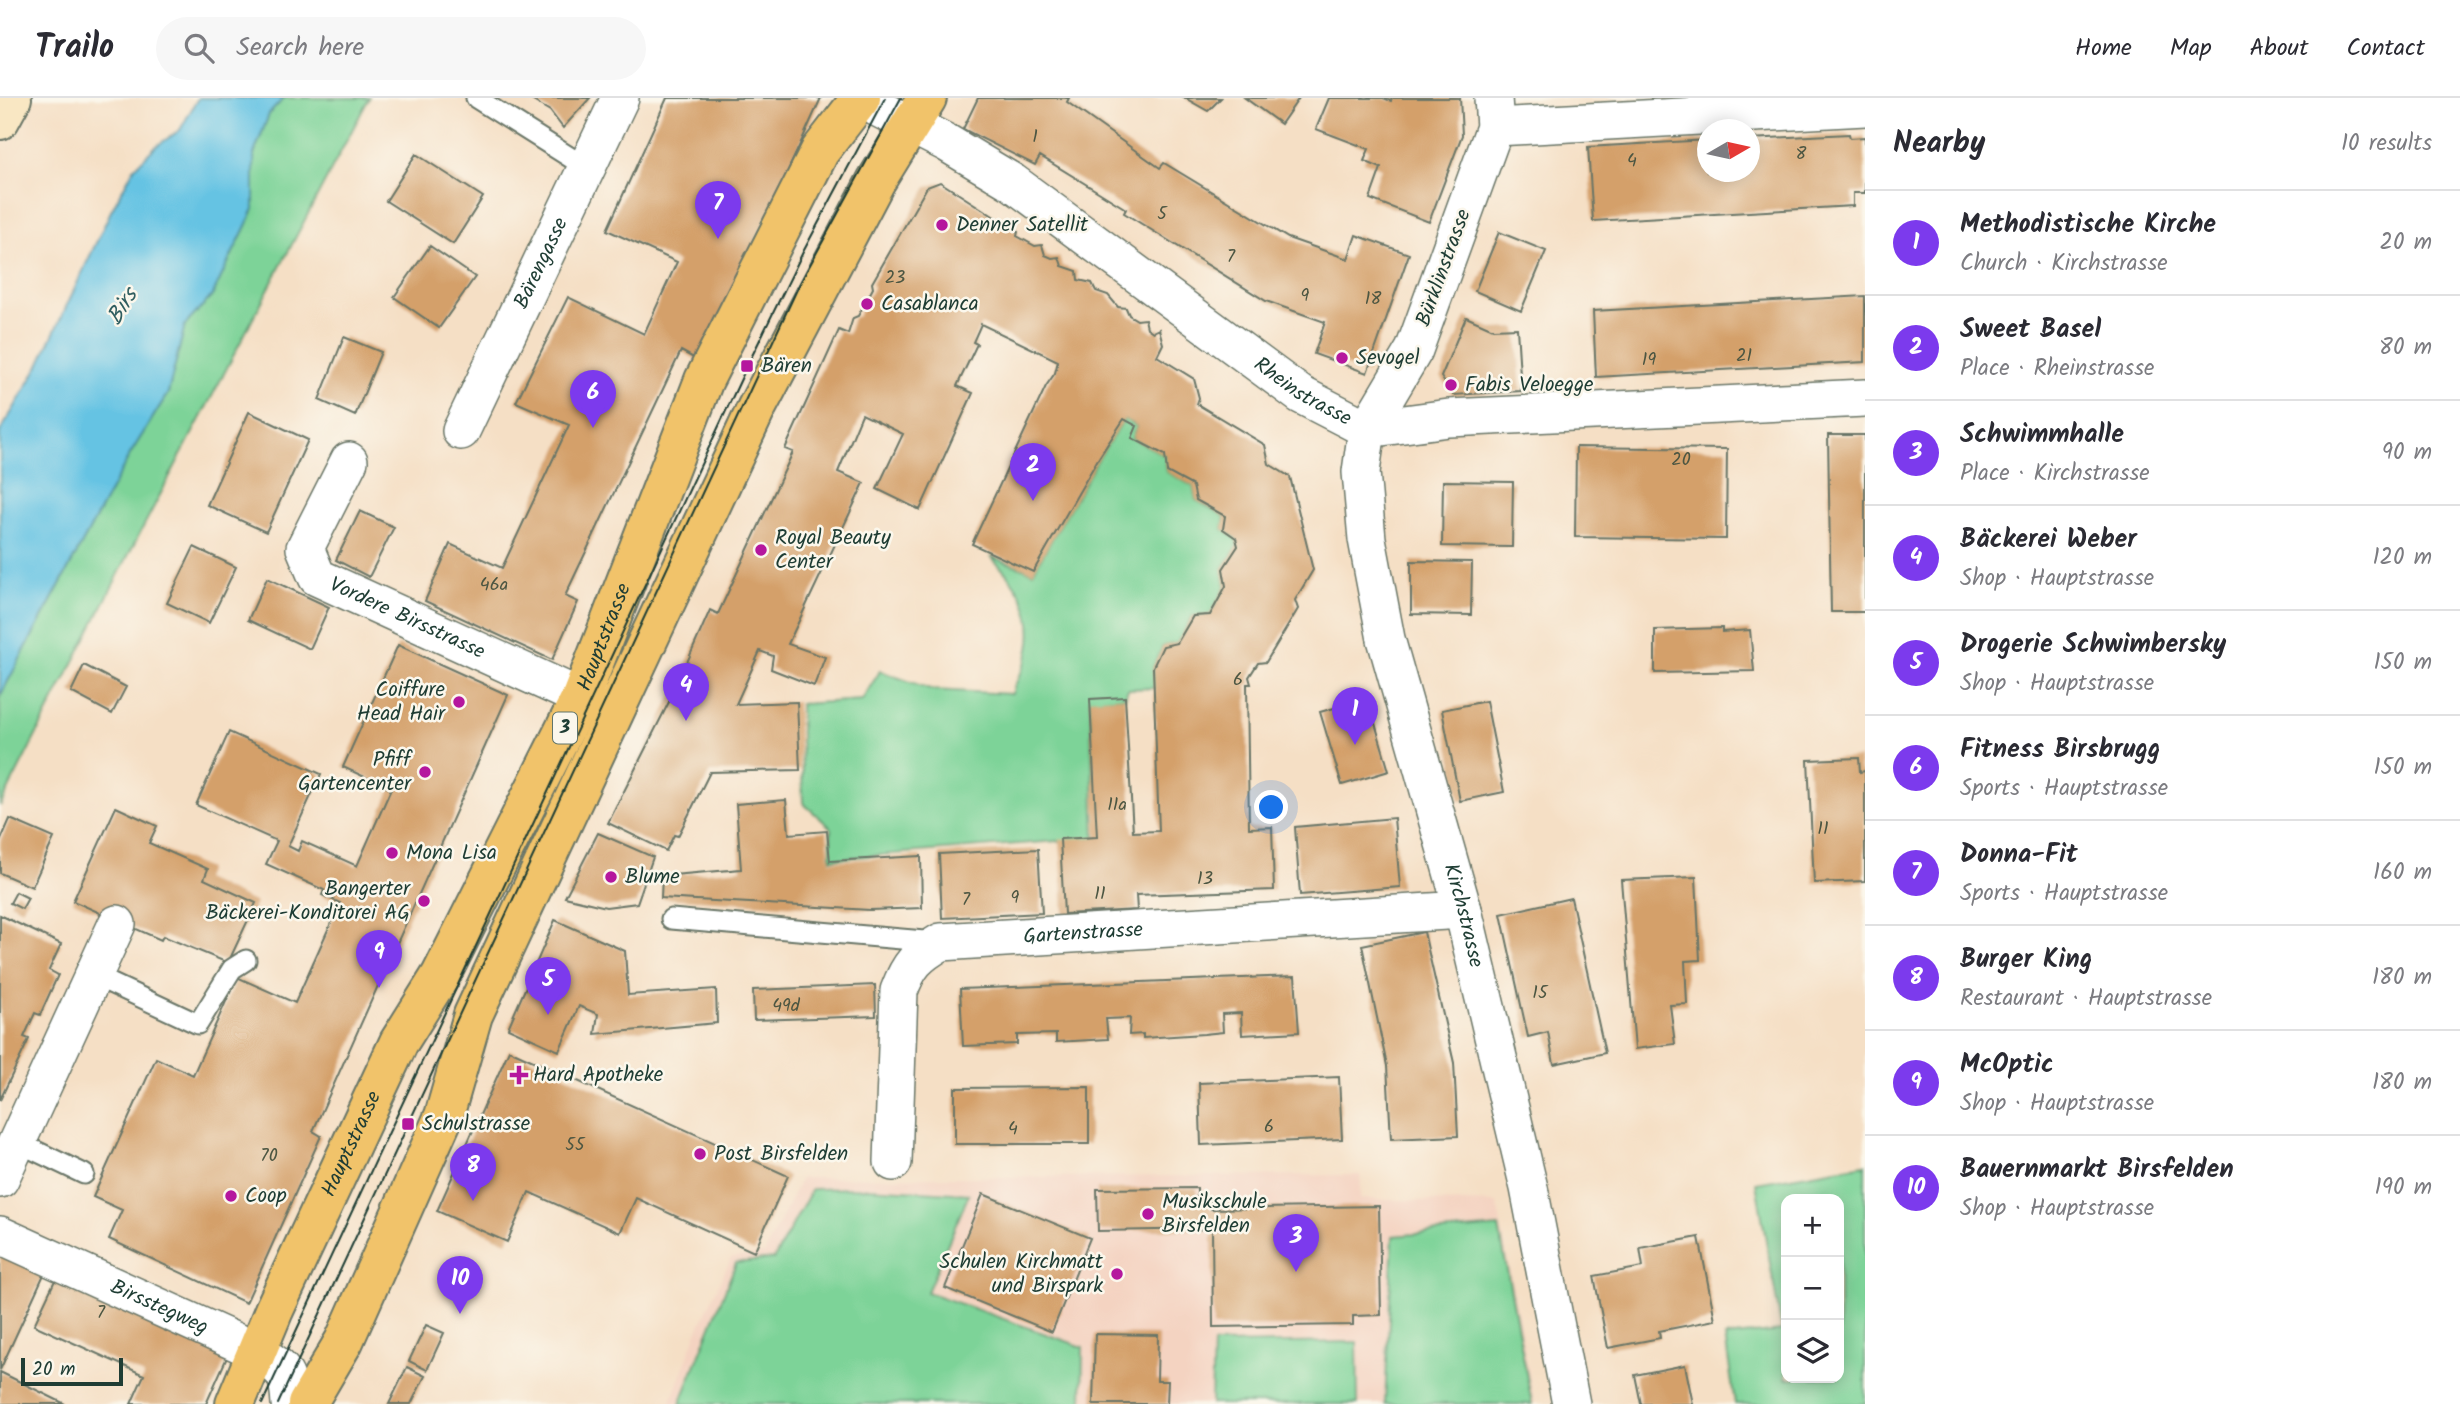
<!DOCTYPE html>
<html lang="en">
<head>
<meta charset="utf-8">
<style>
  body { margin:0; font-family:Kalam,sans-serif; background:#f7f7f7; color:#2b2b33 }
  .controls { position:absolute; right:21px; bottom:21px; display:grid; overflow:hidden; border-radius:14px; box-shadow:0 4px 18px #0003 }
  .controls button { width:63px; height:63px; display:grid; place-items:center; padding:0; border:0; border-bottom:2px solid #e1e1e2; background:#fff; color:#2b2b33; font:35px sans-serif }
  .compass { position:absolute; left:1697px; top:21px; width:63px; height:63px; border-radius:50%; background:#fff; box-shadow:0 4px 18px #0003; rotate:81deg }
  .scale { position:absolute; left:21px; bottom:18px; width:102px; box-sizing:border-box; padding-left:7px; border:4px solid #1f3d34; border-top:0; font-size:19px; line-height:24px; white-space:nowrap; color:#1f3d34; -webkit-text-stroke:5px #fbf7ec; paint-order:stroke }
  .you { position:absolute; left:1272px; top:710px; width:24px; height:24px; margin:-18px; border:5px solid #fff; border-radius:50%; background:#1a73e8; box-shadow:0 0 0 10px #1a73e833 }
  .badge { display:grid; place-items:center; width:46px; height:46px; border-radius:50%; background:#7c3aed; color:#fff; font-size:23px; font-weight:700 }
  .pin { position:absolute; translate:-50% -58px; filter:drop-shadow(0 2px 4px #0008) }
  .pin::after { content:''; position:absolute; top:37px; width:24px; height:21px; background:inherit; clip-path:polygon(0 0,100% 0,50% 100%) }
  .list { margin:0; padding:0; list-style:none }
  h2 { display:flex; justify-content:space-between; align-items:center; height:91px; margin:0; padding:0 28px; font-size:30px }
  h2 small { font-size:23px; font-weight:400; color:#7c7c81 }
  .list li { display:grid; grid-template-columns:46px 1fr auto; gap:21px; align-items:center; box-sizing:border-box; height:105px; padding:0 28px; border-top:2px solid #e1e1e2 }
  .list b { display:block; font-size:26px; white-space:nowrap }
  .list p { margin:0; font-size:23px; white-space:nowrap; color:#7c7c81 }
  .list em { font-size:23px; font-style:normal; color:#7c7c81 }
  .icon { flex:none; width:38px; height:38px; fill:none; stroke:currentColor; stroke-width:2; stroke-linecap:round; stroke-linejoin:round }
  .map { position:relative; flex:none; width:1865px; height:1306px; overflow:hidden }
  header { display:flex; align-items:center; gap:42px; box-sizing:border-box; height:98px; padding:0 35px; background:#fff; border-bottom:2px solid #e1e1e2 }
  header strong { font-size:33px }
  nav { display:flex; gap:38px; margin-inline-start:auto; font-size:24px }
  .search { width:490px; height:63px; background:#f7f7f7; display:flex; align-items:center; gap:18px; box-sizing:border-box; padding:0 24px; border-radius:38px; color:#7c7c81; font-size:26px }
  main { display:flex }
  aside { flex:1; background:#fff }
  .map>svg:first-child { display:block }
  .built { fill:#f4d3c1 }
  .green { fill:#7dd398; stroke:#4e8866; stroke-width:2; fill-rule:evenodd }
  .water { fill:#65c3e3; stroke:#42808c; stroke-width:2 }
  .building { fill:#d4a06b }
  .lines { fill:none; stroke-linecap:round; stroke-linejoin:round }
  .lane-casing { stroke:#6a7667; stroke-width:23 }
  .street-casing { stroke:#6a7667; stroke-width:40 }
  .secondary-casing { stroke:#6a7667; stroke-width:42 }
  .primary-casing { stroke:#6a7667; stroke-width:42 }
  .lane { stroke:#fff; stroke-width:19 }
  .street { stroke:#fff; stroke-width:37 }
  .secondary { stroke:#f9e7c3; stroke-width:38 }
  .primary { stroke:#f1c36a; stroke-width:38 }
  .tram { stroke:#1f3d34; stroke-width:2 }
  .poi-dot { fill:#b5179e; stroke:#fbf7ec; stroke-width:2.5 }
  .labels { text-anchor:middle; dominant-baseline:central; stroke-width:5; stroke-linejoin:round; paint-order:stroke }
  .number-label { font-size:18px; fill:#4c5642 }
  .shield { fill:#fbf7ec; stroke:#61756b; stroke-width:2 }
  .shield-label { font-size:19px; font-weight:bold; fill:#1f3d34 }
  .poi-label { font-size:21px; fill:#1f3d34; stroke:#fbf7ec; text-anchor:start }
  .street-label { font-size:21px; fill:#1f3d34; stroke:#fbf7ec }
  .water-label { font-size:23px; font-style:italic; fill:#305e60; stroke:#fbf7ec }
</style>
</head>
<body>
<header>
<strong>Trailo</strong>
<div class="search"><svg class="icon" aria-label="search" viewBox="0 0 24 24"><circle cx="10" cy="10" r="6"/><path d="M15 15l6 6"/></svg>Search here</div>
<nav><a>Home</a><a>Map</a><a>About</a><a>Contact</a></nav>
</header>
<main>
<div class="map">
<svg width="1865" height="1306" viewBox="0 0 1865 1306">
  <rect width="100%" height="100%" fill="#fbf7ec"/>
  <filter id="ink" filterUnits="userSpaceOnUse"><feTurbulence type="fractalNoise" baseFrequency=".0143" numOctaves="2"/><feDisplacementMap in="SourceGraphic" scale="14" xChannelSelector="R" yChannelSelector="G"/><feConvolveMatrix kernelMatrix="1 2 1 2 8 2 1 2 1" color-interpolation-filters="sRGB"/></filter>
  <filter id="wash" filterUnits="userSpaceOnUse"><feTurbulence type="fractalNoise" baseFrequency=".00686" numOctaves="4" result="noise"/><feDisplacementMap in="SourceGraphic" scale="28" xChannelSelector="R" yChannelSelector="G"/><feGaussianBlur stdDeviation="1.57" result="paint"/><feColorMatrix in="noise" values="0 0 0 0 0 0 0 0 0 0 0 0 0 0 0 0 0 1.4 0 .05"/><feComposite in="paint" operator="in"/></filter>
  <g filter="url(#wash)">
    <rect width="100%" height="100%" fill="#f5dfc5"/>
    <path class="built" d="M1361,1077L1360,1101L1497,1105L1535,1306H670L696,1236L731,1160L764,1156L801,1080Z"/>
    <path class="green" d="M284,0H369L130,454L0,708V598L129,358L168,295L185,227L212,198L254,111V56L269,16Z
      M1124,321L1137,328L1132,340L1165,357L1167,374L1193,388L1196,402L1225,418L1223,431L1236,440L1238,448L1223,471L1226,488L1210,517L1193,518L1177,545L1163,548L1153,569L1155,590L1128,591L1125,599L1090,602L1095,740L831,761V730L803,705L800,606L862,602L880,573L933,592L1012,596C1015,585 1021,576 1025,566C1041,521 1021,488 990,458L1033,474L1098,361Z
      M1865,1066V1306H1735L1725,1239L1782,1233L1756,1085ZM1786,1101H1839V1280H1786Z
      M867,1090L969,1096L927,1194L1083,1249L1082,1306H680L736,1165L774,1161L812,1091Z
      M1499,1129L1532,1306H1385L1393,1138Z
      M1357,1244L1358,1306H1211L1213,1246Z"/>
    <path class="water" d="M198,0H284L269,16L254,56V111L212,198L185,227L168,295L129,358L0,598V334L38,269L111,113L134,70L155,49L180,32Z"/>
    <g id="blocks">
      <path class="building" d="M528,0H590L563,30L550,13Z
        M667,0H821L701,264L681,253L565,498L578,504L552,562L425,503L450,446L502,470L569,327L516,304L568,199L644,236L677,164L607,132Z
        M978,0H1069L1067,4L1160,70L1164,65L1288,140L1348,161L1356,137L1409,156L1367,275L1314,256L1325,224L1266,203L1124,115L1126,111L1040,58L1035,67L963,31Z
        M1185,0H1221L1208,13Z
        M1245,0H1299L1281,26Z
        M1329,0H1383L1391,3L1392,0H1460L1462,37L1429,124L1370,101L1381,70L1364,63L1369,51L1316,31Z
        M1849,36L1850,40L1865,39V95H1853V108L1593,123L1588,49L1707,42V74H1750V41Z
        M416,56L483,99L453,146L386,103Z
        M940,84L1018,134L1017,138L1035,148L1042,147L1045,157L1052,160L1059,159L1062,168L1077,173L1078,182L1092,185L1096,193L1108,197L1118,209L1126,210L1129,217L1137,222L1145,221L1147,230L1153,234L1159,231L1163,246L1157,258L1194,281L1199,300L1197,306L1265,347L1269,366L1290,379L1313,472L1295,502L1298,511L1266,564L1258,565L1249,579L1251,586H1247L1249,730L1272,729L1274,792L1136,797L1137,812L1064,816L1060,741L1097,739L1090,601L1125,599L1133,734L1159,733L1153,569L1163,548L1177,545L1193,518L1210,517L1226,488L1223,471L1238,448L1236,440L1223,431L1225,418L1196,402L1193,388L1167,374L1165,357L1132,340L1137,328L1124,321L1098,361L1033,474L972,446L1046,288L1055,275L1058,263L981,226L973,244L977,246L957,288L973,295L920,412L877,391L903,336L862,316L838,374L864,385L788,546L825,559L814,588L771,571L773,558L760,553L736,606L797,604L800,672L710,674L678,738L674,737L666,753L608,725L674,594L710,512L718,516L793,354L785,351L839,232L848,236L853,220L858,218L873,190L872,185L927,89Z
        M1499,134L1546,153L1521,213L1475,193Z
        M430,148L475,179L439,230L394,199Z
        M1865,198V264L1596,279L1593,213Z
        M1466,219L1493,231L1517,230L1521,293L1453,297L1441,279Z
        M344,239L381,254L355,318L319,302Z
        M249,314L308,342L266,434L207,407Z
        M1828,337H1865V514H1831Z
        M1576,349L1727,351L1726,441L1575,439Z
        M1443,383L1513,384L1512,449L1442,448Z
        M360,413L394,429L369,479L336,462Z
        M194,449L236,469L209,525L167,505Z
        M1411,463L1472,464L1471,517L1411,516Z
        M267,480L329,509L310,551L248,522Z
        M1722,530V534L1750,532L1754,573L1655,575V532Z
        M398,547L508,597L313,1033L321,1038L246,1205L109,1141L122,1112L93,1099L156,960L193,977L237,879L295,905L340,805L322,797L324,792L266,766L277,743L196,707L229,634L321,676L288,748L298,753L302,743L357,768L391,691L343,669Z
        M84,567L126,589L112,616L71,594Z
        M1486,603L1504,694L1460,703L1442,612Z
        M1345,607L1350,621L1372,615L1389,673L1342,687L1320,614Z
        M1859,660L1860,674L1865,673V783L1814,785L1808,662Z
        M786,702L789,736L827,733L830,763L921,758L922,810L870,812L661,800L662,778L741,771L736,706Z
        M116,709L157,728L149,745L208,771L204,781L256,805L228,865L163,838L161,842L73,803Z
        M1394,720L1400,789L1300,797L1295,729Z
        M10,721L54,740L32,789L0,775V744Z
        M598,735L653,759L637,805L606,809L565,799Z
        M1038,751L1042,815L942,820L939,756Z
        M1696,779L1700,862L1685,863L1687,906L1670,907L1675,946L1635,951L1621,782Z
        M16,794L28,800L22,811L10,805Z
        M1571,800L1605,955L1554,966L1548,934L1528,939L1501,816Z
        M0,817L61,846L49,872L58,877L40,917L35,915L24,939L29,941L0,1002Z
        M555,822L625,853L628,897L716,891L717,925L595,936L598,916L579,908L559,953L508,930Z
        M1424,834L1454,965L1458,1038L1391,1041L1387,968L1362,847Z
        M1295,878L1299,934L1242,937L1241,915L1222,916L1223,934L1204,936L1143,940V936L1129,937L1130,920L1106,921L1108,941L1056,944V936L1017,937V946L963,948L960,891Z
        M875,887L876,918L754,922L753,892Z
        M509,952L788,1078L754,1154L636,1100L620,1135L529,1094L507,1144L437,1113Z
        M1339,979L1342,1041L1201,1047L1199,985Z
        M1089,989V1046H955V990Z
        M1197,1090V1101H1211V1111L1379,1108L1381,1217L1353,1218V1227L1213,1229L1212,1131L1098,1133L1097,1091Z
        M983,1096L1090,1140L1052,1234L945,1190Z
        M1699,1139L1715,1222L1659,1233L1660,1240L1608,1250L1594,1178L1643,1169L1640,1150Z
        M0,1151L46,1172L0,1272Z
        M56,1180L228,1257L206,1306H131L144,1277L34,1227Z
        M426,1227L444,1235L427,1272L409,1263Z
        M1095,1236L1158,1237L1157,1283H1168L1167,1306H1093Z
        M1685,1267L1693,1306H1641L1635,1277Z
        M407,1269L425,1278L411,1306H389Z
        M0,1274L65,1306H0Z"/>
    </g>
  </g>
  <g filter="url(#ink)">
    <use href="#blocks" fill-opacity="0" stroke="#6a7667" stroke-width="2"/>
    <g class="lines">
      <defs>
        <path id="lane" d="M476,0L587,70
          M671,821L936,844
          M93,877L198,926L232,871L246,862
          M17,1044L84,1076"/>
        <g id="street">
          <path id="s1" d="M1493,0L1495,29L1414,252L1367,331L1361,374L1367,441L1386,541L1463,812L1529,1090L1571,1306"/>
          <path id="s2" d="M860,1L947,45L1012,84L1301,297L1367,331L1449,320L1865,300"/>
          <path d="M1495,29L1865,9"/>
          <path id="s3" d="M461,333L620,0"/>
          <path id="s4" d="M349,363L305,450L317,479L610,613"/>
          <path id="s5" d="M893,1064L899,893C909,866 917,858 941,844L1463,812"/>
          <path d="M0,1081L117,826"/>
          <path id="s6" d="M0,1137L256,1253C284,1272 288,1272 290,1306"/>
        </g>
        <path id="secondary" d="M0,22L12,0"/>
        <g id="primary">
          <path id="s7" d="M235,1306L274,1212L399,944L441,877L581,599L704,282L820,53L861,0"/>
          <path d="M307,1306L344,1243L444,1018L473,917L757,309L876,83L927,0"/>
        </g>
      </defs>
      <use href="#lane" class="lane-casing"/>
      <use href="#street" class="street-casing"/>
      <use href="#secondary" class="secondary-casing"/>
      <use href="#primary" class="primary-casing"/>
      <use href="#lane" class="lane"/>
      <use href="#street" class="street"/>
      <use href="#secondary" class="secondary"/>
      <use href="#primary" class="primary"/>
      <path class="tram" d="M262,1306L747,268L803,154L885,0
        M278,1306L799,187L901,0"/>
    </g>
  </g>
  <g class="poi-dot">
    <circle cx="942" cy="127" r="7"/>
    <circle cx="867" cy="206" r="7"/>
    <circle cx="1342" cy="260" r="7"/>
    <rect x="740" y="261" width="14" height="14" rx="3.5"/>
    <circle cx="1451" cy="287" r="7"/>
    <circle cx="761" cy="452" r="7"/>
    <circle cx="459" cy="604" r="7"/>
    <circle cx="425" cy="674" r="7"/>
    <circle cx="392" cy="755" r="7"/>
    <circle cx="611" cy="779" r="7"/>
    <circle cx="424" cy="803" r="7"/>
    <path d="M515.5 966.5h7v7h7v7h-7v7h-7v-7h-7v-7h7z"/>
    <rect x="401" y="1019" width="14" height="14" rx="3.5"/>
    <circle cx="700" cy="1056" r="7"/>
    <circle cx="231" cy="1098" r="7"/>
    <circle cx="1148" cy="1116" r="7"/>
    <circle cx="1117" cy="1176" r="7"/>
  </g>
  <g class="labels">
    <g class="number-label">
      <text x="1035" y="39">1</text>
      <text x="1801" y="56">8</text>
      <text x="1632" y="63">4</text>
      <text x="1162" y="116">5</text>
      <text x="1231" y="159">7</text>
      <text x="895" y="180">23</text>
      <text x="1305" y="198">9</text>
      <text x="1373" y="201">18</text>
      <text x="1744" y="258">21</text>
      <text x="1649" y="262">19</text>
      <text x="1681" y="362">20</text>
      <text x="494" y="487">46a</text>
      <text x="1238" y="582">6</text>
      <text x="1117" y="707">11a</text>
      <text x="1823" y="731">11</text>
      <text x="1205" y="781">13</text>
      <text x="1100" y="796">11</text>
      <text x="1015" y="800">9</text>
      <text x="966" y="802">7</text>
      <text x="1540" y="895">15</text>
      <text x="786" y="908">49d</text>
      <text x="1269" y="1029">6</text>
      <text x="1013" y="1031">4</text>
      <text x="575" y="1047">55</text>
      <text x="269" y="1058">70</text>
      <text x="101" y="1215">7</text>
    </g>
    <rect class="shield" x="553" y="614.5" width="24" height="31" rx="5"/>
    <g class="shield-label">
      <text x="565" y="630">3</text>
    </g>
    <g class="poi-label">
      <text x="956" y="127">Denner Satellit</text>
      <text x="881" y="206">Casablanca</text>
      <text x="1356" y="260">Sevogel</text>
      <text x="761" y="268">Bären</text>
      <text x="1465" y="287">Fabis Veloegge</text>
      <text x="775" y="440">Royal Beauty<tspan x="775" dy="24">Center</tspan></text>
      <text x="445" y="592" text-anchor="end">Coiffure<tspan x="445" dy="24">Head Hair</tspan></text>
      <text x="411" y="662" text-anchor="end">Pfiff<tspan x="411" dy="24">Gartencenter</tspan></text>
      <text x="406" y="755">Mona Lisa</text>
      <text x="625" y="779">Blume</text>
      <text x="410" y="791" text-anchor="end">Bangerter<tspan x="410" dy="24">Bäckerei-Konditorei AG</tspan></text>
      <text x="533" y="977">Hard Apotheke</text>
      <text x="422" y="1026">Schulstrasse</text>
      <text x="714" y="1056">Post Birsfelden</text>
      <text x="245" y="1098">Coop</text>
      <text x="1162" y="1104">Musikschule<tspan x="1162" dy="24">Birsfelden</tspan></text>
      <text x="1103" y="1164" text-anchor="end">Schulen Kirchmatt<tspan x="1103" dy="24">und Birspark</tspan></text>
    </g>
    <g class="street-label">
      <text stroke="none"><textPath href="#s3" startOffset="186">Bärengasse</textPath></text>
      <text transform="translate(1444 170) rotate(-70)">Bürklinstrasse</text>
      <text stroke="none"><textPath href="#s2" startOffset="532">Rheinstrasse</textPath></text>
      <text stroke="none"><textPath href="#s4" startOffset="228">Vordere Birsstrasse</textPath></text>
      <text stroke="none"><textPath href="#s7" startOffset="852">Hauptstrasse</textPath></text>
      <text stroke="none"><textPath href="#s1" startOffset="858">Kirchstrasse</textPath></text>
      <text stroke="none"><textPath href="#s5" startOffset="380">Gartenstrasse</textPath></text>
      <text stroke="none"><textPath href="#s7" startOffset="285">Hauptstrasse</textPath></text>
      <text stroke="none"><textPath href="#s6" startOffset="175">Birsstegweg</textPath></text>
    </g>
    <g class="water-label">
      <text transform="translate(123 209) rotate(-59)">Birs</text>
    </g>
  </g>
</svg>
<div class="controls">
<button>+</button>
<button>−</button>
<button><svg class="icon" aria-label="layers" viewBox="0 0 24 24"><path d="M12 4l9 5-9 5-9-5zM3 14l9 5 9-5"/></svg></button>
</div>
<svg class="compass" viewBox="-18 -18 36 36"><path d="M0-13l5 13h-10z" fill="#e53935"/><path d="M0 13l5-13h-10z" fill="#7c7c81"/></svg>
<div class="scale">20 m</div>
<div class="you"></div>
<div class="pin badge" style="left:1355px;top:647px">1</div>
<div class="pin badge" style="left:1033px;top:403px">2</div>
<div class="pin badge" style="left:1296px;top:1174px">3</div>
<div class="pin badge" style="left:686px;top:623px">4</div>
<div class="pin badge" style="left:548px;top:917px">5</div>
<div class="pin badge" style="left:593px;top:330px">6</div>
<div class="pin badge" style="left:718px;top:141px">7</div>
<div class="pin badge" style="left:473px;top:1103px">8</div>
<div class="pin badge" style="left:379px;top:890px">9</div>
<div class="pin badge" style="left:460px;top:1216px">10</div>
</div>
<aside>
<h2>Nearby<small>10 results</small></h2>
<ul class="list">
<li><span class="badge">1</span><div><b>Methodistische Kirche</b><p>Church · Kirchstrasse</p></div><em>20 m</em></li>
<li><span class="badge">2</span><div><b>Sweet Basel</b><p>Place · Rheinstrasse</p></div><em>80 m</em></li>
<li><span class="badge">3</span><div><b>Schwimmhalle</b><p>Place · Kirchstrasse</p></div><em>90 m</em></li>
<li><span class="badge">4</span><div><b>Bäckerei Weber</b><p>Shop · Hauptstrasse</p></div><em>120 m</em></li>
<li><span class="badge">5</span><div><b>Drogerie Schwimbersky</b><p>Shop · Hauptstrasse</p></div><em>150 m</em></li>
<li><span class="badge">6</span><div><b>Fitness Birsbrugg</b><p>Sports · Hauptstrasse</p></div><em>150 m</em></li>
<li><span class="badge">7</span><div><b>Donna-Fit</b><p>Sports · Hauptstrasse</p></div><em>160 m</em></li>
<li><span class="badge">8</span><div><b>Burger King</b><p>Restaurant · Hauptstrasse</p></div><em>180 m</em></li>
<li><span class="badge">9</span><div><b>McOptic</b><p>Shop · Hauptstrasse</p></div><em>180 m</em></li>
<li><span class="badge">10</span><div><b>Bauernmarkt Birsfelden</b><p>Shop · Hauptstrasse</p></div><em>190 m</em></li>
</ul>
</aside>
</main>
</body>
</html>
